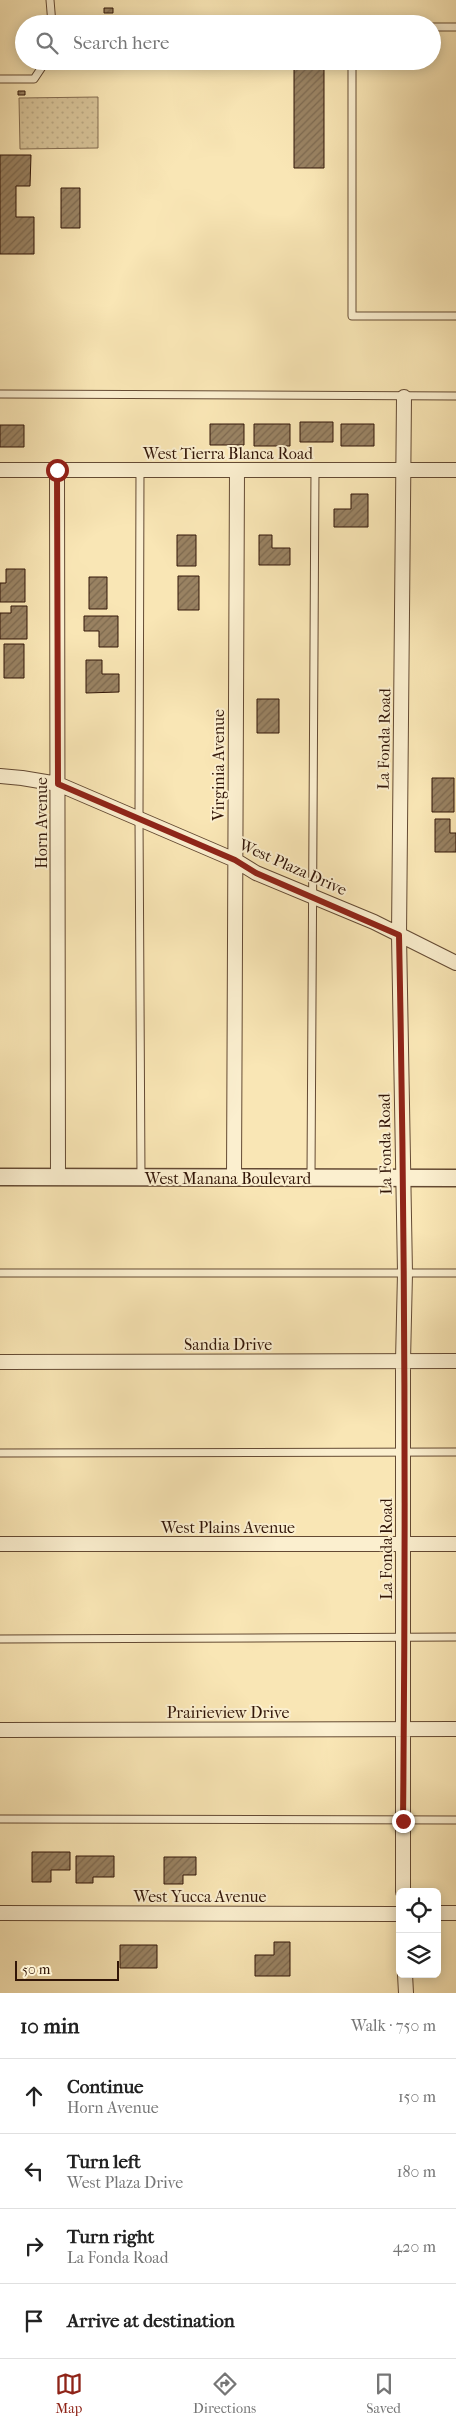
<!DOCTYPE html>
<html lang="en">
<head>
<meta charset="utf-8">
<style>
  body { margin:0; font-family:"IM FELL French Canon",serif; background:#f2f2f2; color:#222 }
  .controls { position:absolute; right:15px; bottom:15px; display:grid; overflow:hidden; border-radius:8px; box-shadow:0 2px 12px #0003 }
  .controls button { width:45px; height:45px; display:grid; place-items:center; padding:0; border:0; border-bottom:1px solid #e0e0e0; background:#fff; color:#222; font:25px sans-serif }
  .scale { position:absolute; left:15px; bottom:12px; width:104px; box-sizing:border-box; padding-left:5px; border:2px solid #321608; border-top:0; font-size:14px; line-height:18px; white-space:nowrap; color:#321608; -webkit-text-stroke:4px #fbefcf; paint-order:stroke }
  .stop { position:absolute; width:15px; height:15px; margin:-11px; border:4px solid #8f2418; border-radius:50%; background:#fff }
  .stop.end { background:#8f2418; border-color:#fff; box-shadow:0 1px 5px #0008 }
  .list { margin:0; padding:0; list-style:none }
  h2 { display:flex; justify-content:space-between; align-items:center; height:65px; margin:0; padding:0 20px; font-size:21px }
  h2 small { font-size:16px; font-weight:400; color:#767676 }
  .list li { display:grid; grid-template-columns:32px 1fr auto; gap:15px; align-items:center; box-sizing:border-box; height:75px; padding:0 20px; border-top:1px solid #e0e0e0 }
  .list b { display:block; font-size:19px; white-space:nowrap }
  .list p { margin:0; font-size:16px; white-space:nowrap; color:#767676 }
  .list em { font-size:16px; font-style:normal; color:#767676 }
  .icon { flex:none; width:28px; height:28px; fill:none; stroke:currentColor; stroke-width:2; stroke-linecap:round; stroke-linejoin:round }
  .map { position:relative; flex:none; width:456px; height:1993px; overflow:hidden }
  .search { position:absolute; background:#fff; box-shadow:0 2px 12px #0003; left:15px; right:15px; top:15px; height:55px; display:flex; align-items:center; gap:12px; box-sizing:border-box; padding:0 18px; border-radius:28px; color:#767676; font-size:19px }
  .sheet { height:365px; background:#fff }
  nav { display:flex; justify-content:space-around; align-items:center; box-sizing:border-box; height:70px; border-top:1px solid #e0e0e0; background:#fff; font-size:14px; color:#767676 }
  nav a { display:grid; justify-items:center; gap:2px }
  nav .on { color:#8f2418 }
  .map>svg:first-child { display:block }
  .park { fill:url(#park-dots); stroke:#846c50 }
  .building { fill:url(#building-hatch); stroke:#321608 }
  .lines { fill:none; stroke-linecap:round; stroke-linejoin:round }
  .service-casing { stroke:#644a33; stroke-width:9 }
  .minor-casing { stroke:#644a33; stroke-width:16 }
  .tertiary-casing { stroke:#644a33; stroke-width:19 }
  .service { stroke:#fbefcf; stroke-width:7 }
  .minor { stroke:#fbefcf; stroke-width:14 }
  .tertiary { stroke:#fbefcf; stroke-width:16 }
  .route { stroke:#8f2418; stroke-width:6 }
  .labels { text-anchor:middle; dominant-baseline:central; stroke-width:4; stroke-linejoin:round; paint-order:stroke }
  .street-label { font-size:16px; fill:#321608; stroke:#fbefcf }
</style>
</head>
<body>
<div class="map">
<svg width="456" height="1993" viewBox="0 0 456 1993">
  <defs>
    <pattern id="park-dots" width="8" height="8" patternUnits="userSpaceOnUse" patternTransform="scale(1.25)"><rect width="8" height="8" fill="#d7c398"/><path d="M2 2h.1M6 6h.1" fill="none" stroke="#b9a782" stroke-width="1.8" stroke-linecap="round"/></pattern>
    <pattern id="building-hatch" width="6" height="6" patternUnits="userSpaceOnUse" patternTransform="scale(1.25)"><rect width="6" height="6" fill="#998262"/><path d="M-1 1l2-2M0 6l6-6M5 7l2-2" fill="none" stroke="#7d694f"/></pattern>
  </defs>
  <rect width="100%" height="100%" fill="#f9e6b5"/>
  <filter id="stains"><feTurbulence type="fractalNoise" baseFrequency=".004" numOctaves="4"/><feColorMatrix values="0 0 0 0 .2 0 0 0 0 .09 0 0 0 0 .02 0 0 0 .5 -.17"/></filter>
  <radialGradient id="worn" r=".72"><stop offset=".6" stop-color="#630" stop-opacity="0"/><stop offset="1" stop-color="#630" stop-opacity=".3"/></radialGradient>
  <path class="park" d="M98,97V148L20,149L19,98Z"/>
  <path class="building" d="M104,8H113V13H104Z
    M294,61H324V168H294Z
    M18,91H25V95H18Z
    M0,155H31L30,186H16V217H34V254H0Z
    M61,188H80V228H61Z
    M300,422H333V442H300Z
    M210,424H244V445H210Z
    M254,424H290V446H254Z
    M341,424H374V446H341Z
    M0,425H24V447H0Z
    M351,494H368V527H334V509H351Z
    M177,535H196V566H177Z
    M259,535H272V548H290V565H259Z
    M6,569H25V602H0V583H6Z
    M178,576H199V610H178Z
    M89,577H107V609H89Z
    M11,606H27V639H0V613H11Z
    M84,616H118V647H99V631H84Z
    M4,644H24V678H4Z
    M86,660H102V674H119V692L86,693Z
    M257,699H279V733H257Z
    M432,778H454V812H432Z
    M435,819H450V833H456V852H435Z
    M32,1852H70V1870H51V1882H32Z
    M76,1856H114V1877H93V1883H76Z
    M164,1857H196V1875H183V1884H164Z
    M274,1942H290V1976H255V1955H274Z
    M120,1945H157V1968H120Z"/>
  <g class="lines">
    <defs>
      <path id="service" d="M50,0L52,24
        M432,27H456
        M352,65V316H456
        M0,79H34L46,61
        M0,394L456,396
        M140,470L139,818L141,1177
        M311,1177L315,470
        M0,1273H456
        M0,1453L456,1452
        M0,1639L456,1637
        M0,1819L456,1820"/>
      <path id="minor" d="M0,470H456
        M57,470L58,1176
        M0,776L22,778L58,784L235,860L256,873L374,922L456,963
        M234,1179L237,470
        M0,1362L456,1361
        M0,1544H456
        M0,1730L456,1729
        M403,1892V1361L405,1273L399,935L404,397
        M0,1913L400,1914
        M437,1913H456
        M405,1974L406,1993"/>
      <path id="tertiary" d="M0,1177L456,1178"/>
    </defs>
    <use href="#service" class="service-casing"/>
    <use href="#minor" class="minor-casing"/>
    <use href="#tertiary" class="tertiary-casing"/>
    <use href="#service" class="service"/>
    <use href="#minor" class="minor"/>
    <use href="#tertiary" class="tertiary"/>
  </g>
  <g class="lines">
    <path class="route" d="M57,470L58,784L235,860L256,873L399,935C405,1230 406,1525 403,1821"/>
  </g>
  <g class="labels">
    <g class="street-label">
      <text x="228" y="453">West Tierra Blanca Road</text>
      <text transform="translate(384 739) rotate(-89)">La Fonda Road</text>
      <text transform="translate(218 765) rotate(-90)">Virginia Avenue</text>
      <text transform="translate(41 823) rotate(-90)">Horn Avenue</text>
      <text transform="translate(293 867) rotate(24)">West Plaza Drive</text>
      <text transform="translate(385 1144) rotate(-91)">La Fonda Road</text>
      <text x="228" y="1178">West Manana Boulevard</text>
      <text x="228" y="1344">Sandia Drive</text>
      <text x="228" y="1527">West Plains Avenue</text>
      <text transform="translate(386 1549) rotate(-90)">La Fonda Road</text>
      <text x="228" y="1712">Prairieview Drive</text>
      <text x="200" y="1896">West Yucca Avenue</text>
    </g>
  </g>
  <rect width="100%" height="100%" filter="url(#stains)"/>
  <rect width="100%" height="100%" fill="url(#worn)"/>
</svg>
<div class="controls">
<button><svg class="icon" aria-label="locate" viewBox="0 0 24 24"><circle cx="12" cy="12" r="6"/><path d="M12 2v4M12 18v4M2 12h4M18 12h4"/></svg></button>
<button><svg class="icon" aria-label="layers" viewBox="0 0 24 24"><path d="M12 4l9 5-9 5-9-5zM3 14l9 5 9-5"/></svg></button>
</div>
<div class="scale">50 m</div>
<div class="stop" style="left:57px;top:470px"></div>
<div class="stop end" style="left:403px;top:1821px"></div>
<div class="search"><svg class="icon" aria-label="search" viewBox="0 0 24 24"><circle cx="10" cy="10" r="6"/><path d="M15 15l6 6"/></svg>Search here</div>
</div>
<section class="sheet">
<h2>10 min<small>Walk · 750 m</small></h2>
<ul class="list">
<li><svg class="icon" aria-label="ahead" viewBox="0 0 24 24"><path d="M12 20V5M6 11l6-6 6 6"/></svg><div><b>Continue</b><p>Horn Avenue</p></div><em>150 m</em></li>
<li><svg class="icon" aria-label="left" viewBox="0 0 24 24"><path d="M17 20v-9H6M10 6l-5 5 5 5"/></svg><div><b>Turn left</b><p>West Plaza Drive</p></div><em>180 m</em></li>
<li><svg class="icon" aria-label="right" viewBox="0 0 24 24"><path d="M7 20v-9h11M14 6l5 5-5 5"/></svg><div><b>Turn right</b><p>La Fonda Road</p></div><em>420 m</em></li>
<li><svg class="icon" aria-label="arrive" viewBox="0 0 24 24"><path d="M6 21V4h12l-3 4 3 4H6"/></svg><div><b>Arrive at destination</b></div></li>
</ul>
</section>
<nav>
<a class="on"><svg class="icon" aria-label="map" viewBox="0 0 24 24"><path d="M3 6l6-2 6 2 6-2v14l-6 2-6-2-6 2zM9 4v14M15 6v14"/></svg>Map</a>
<a><svg class="icon" aria-label="directions" viewBox="0 0 24 24"><path d="M12 3l9 9-9 9-9-9zM9 14v-3h6M13 9l2 2-2 2"/></svg>Directions</a>
<a><svg class="icon" aria-label="saved" viewBox="0 0 24 24"><path d="M7 4h10v16l-5-4-5 4z"/></svg>Saved</a>
</nav>
</body>
</html>
